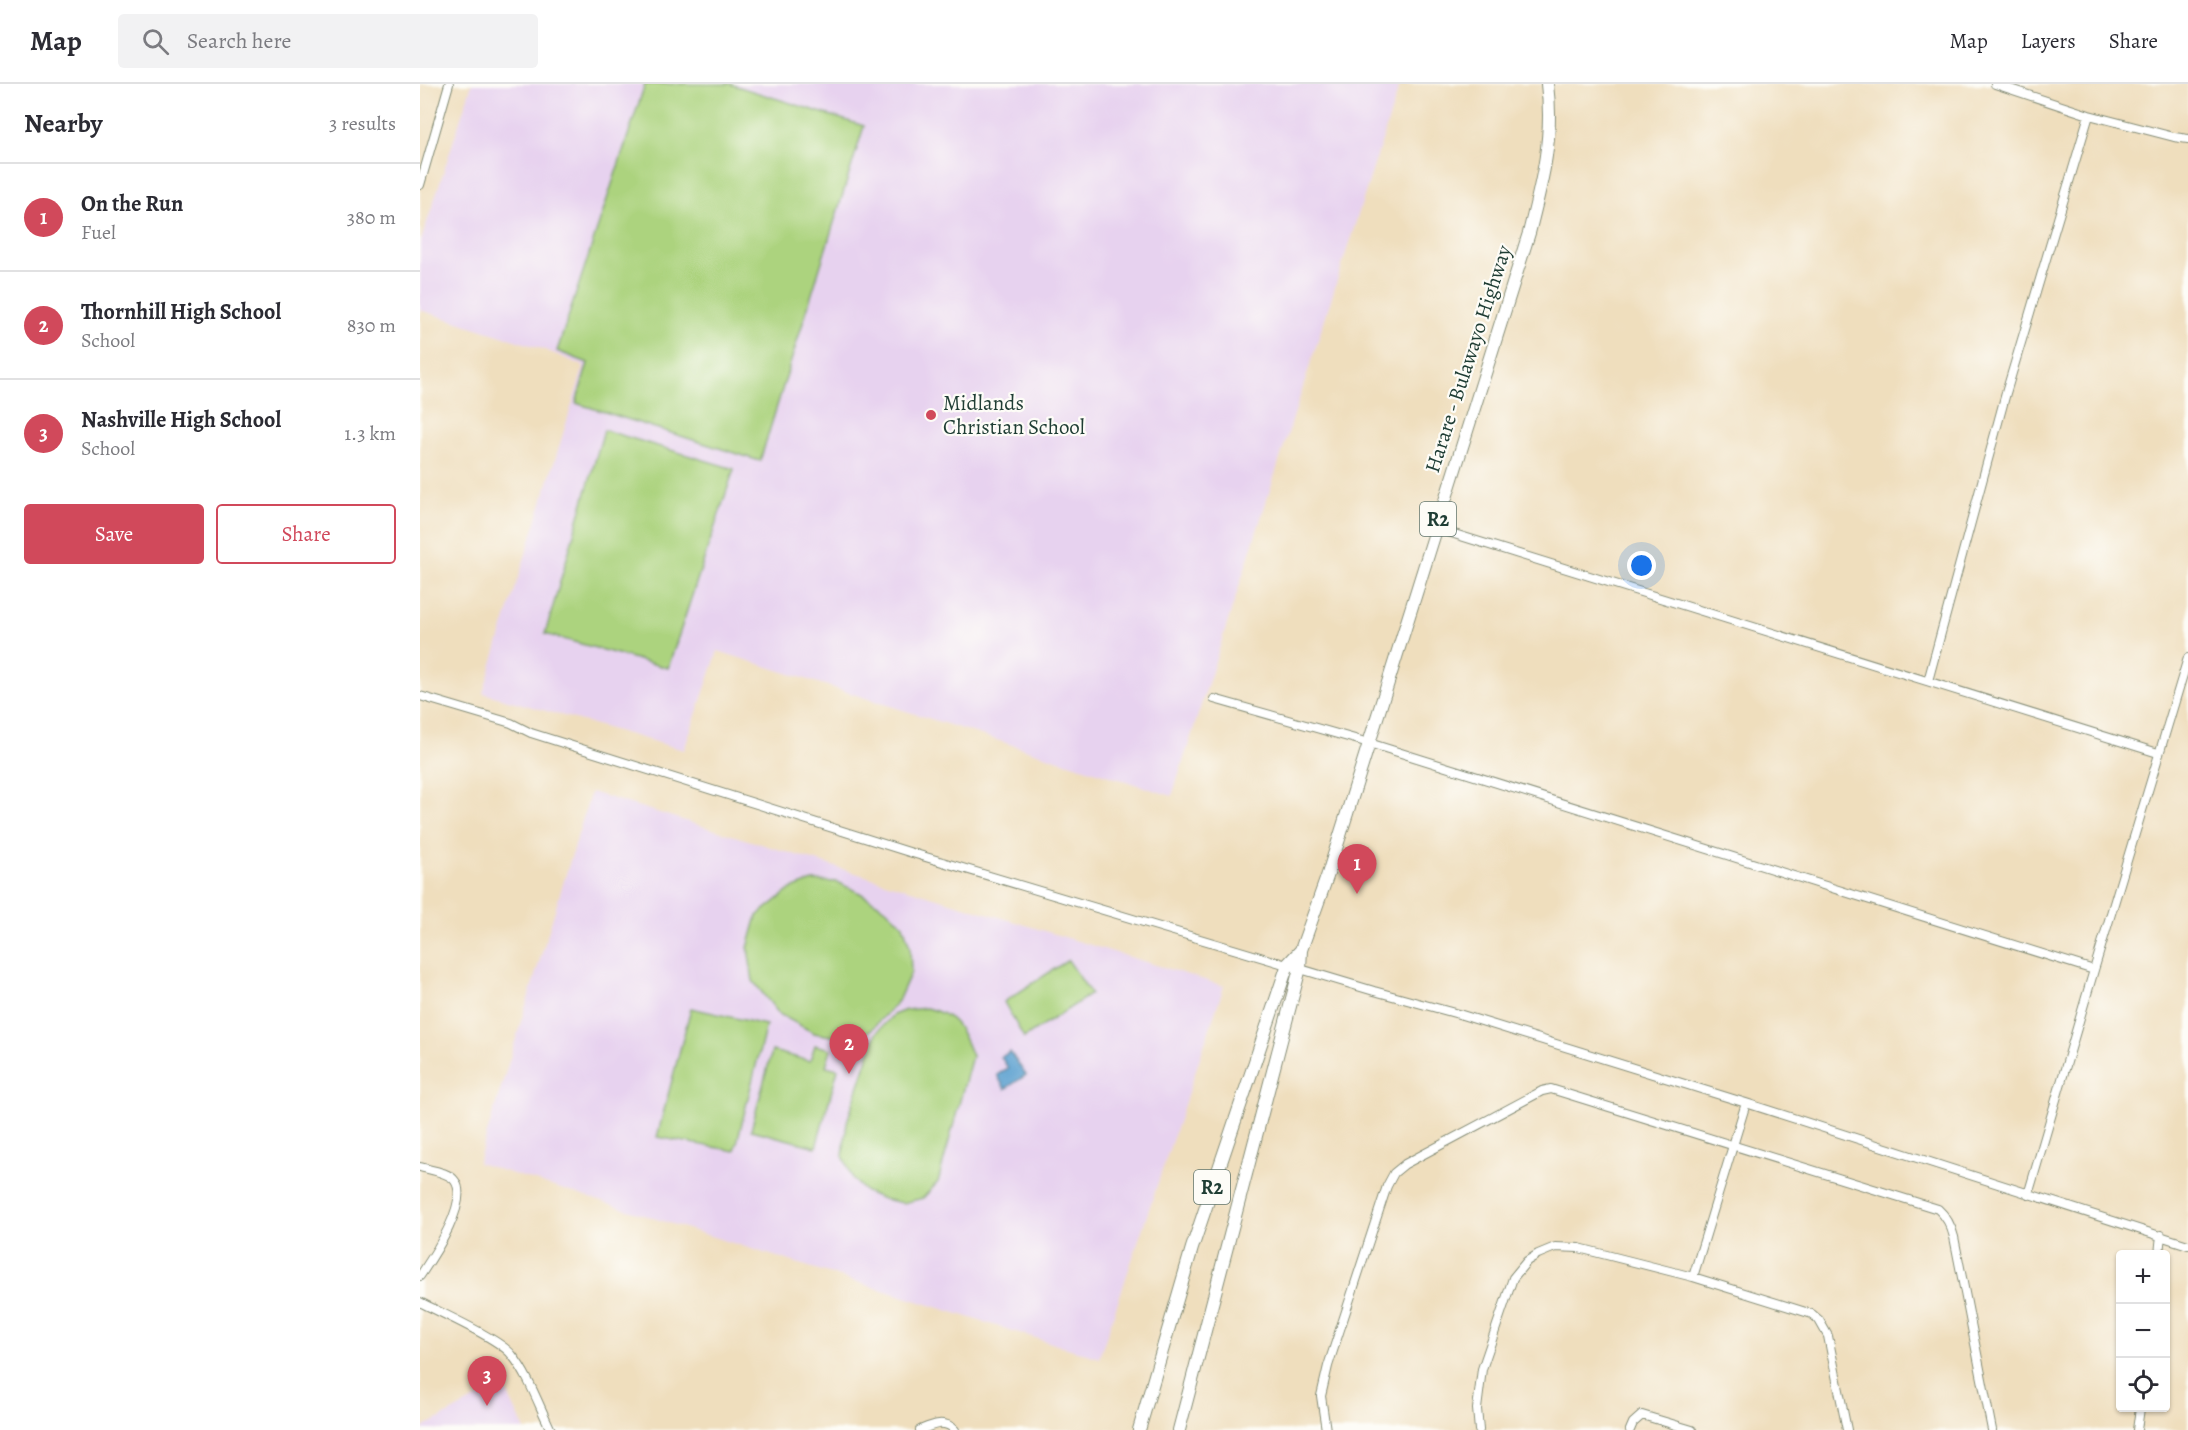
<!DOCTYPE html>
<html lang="en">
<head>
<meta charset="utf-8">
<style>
  body { margin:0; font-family:Alegreya,serif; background:#f2f2f3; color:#2b2b33 }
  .controls { position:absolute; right:18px; bottom:18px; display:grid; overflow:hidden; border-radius:6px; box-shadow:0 2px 4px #0004 }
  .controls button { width:54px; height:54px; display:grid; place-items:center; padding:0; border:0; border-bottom:2px solid #e1e1e2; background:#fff; color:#2b2b33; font:30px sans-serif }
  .you { position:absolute; left:1222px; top:482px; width:21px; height:21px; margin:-15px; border:4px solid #fff; border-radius:50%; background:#1a73e8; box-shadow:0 0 0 9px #1a73e833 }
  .badge { display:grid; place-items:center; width:39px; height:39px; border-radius:50%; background:#d1495b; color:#fff; font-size:20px; font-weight:700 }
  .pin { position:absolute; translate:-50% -50px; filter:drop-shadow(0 2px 3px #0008) }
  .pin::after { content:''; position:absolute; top:32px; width:21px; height:18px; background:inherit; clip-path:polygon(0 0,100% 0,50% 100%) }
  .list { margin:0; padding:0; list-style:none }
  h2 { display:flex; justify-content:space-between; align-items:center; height:78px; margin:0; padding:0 24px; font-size:26px }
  h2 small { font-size:20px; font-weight:400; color:#7c7c81 }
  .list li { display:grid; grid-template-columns:39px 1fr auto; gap:18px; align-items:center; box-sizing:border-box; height:108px; padding:0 24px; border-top:2px solid #e1e1e2 }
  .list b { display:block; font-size:22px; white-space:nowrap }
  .list p { margin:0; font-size:20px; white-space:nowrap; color:#7c7c81 }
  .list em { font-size:20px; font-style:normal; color:#7c7c81 }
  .actions { display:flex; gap:12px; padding:18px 24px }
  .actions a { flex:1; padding:14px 0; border:2px solid #d1495b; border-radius:6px; text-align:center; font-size:21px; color:#d1495b }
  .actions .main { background:#d1495b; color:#fff }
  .icon { flex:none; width:33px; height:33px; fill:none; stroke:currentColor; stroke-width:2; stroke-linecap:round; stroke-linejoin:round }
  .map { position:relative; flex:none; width:1768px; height:1346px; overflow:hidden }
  header { display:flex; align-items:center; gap:36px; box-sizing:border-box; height:84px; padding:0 30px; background:#fff; border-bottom:2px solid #e1e1e2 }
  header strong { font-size:28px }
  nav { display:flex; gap:33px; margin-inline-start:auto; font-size:21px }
  .search { width:420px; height:54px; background:#f2f2f3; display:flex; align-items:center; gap:15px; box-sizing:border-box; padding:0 21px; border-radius:6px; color:#7c7c81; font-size:22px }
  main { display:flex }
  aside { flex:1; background:#fff }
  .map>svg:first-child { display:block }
  .built { fill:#e7d2ef }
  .green { fill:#acd37e; stroke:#668859; stroke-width:1.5 }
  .water { fill:#5ba0d0; stroke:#3d6e82; stroke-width:1.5 }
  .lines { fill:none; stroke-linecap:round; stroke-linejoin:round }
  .minor-casing { stroke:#878e78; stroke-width:10 }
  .trunk-casing { stroke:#878e78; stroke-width:14 }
  .minor { stroke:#fff; stroke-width:8 }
  .trunk { stroke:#fff; stroke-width:12 }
  .poi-dot { fill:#d1495b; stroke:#fdfcf7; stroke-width:2 }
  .labels { text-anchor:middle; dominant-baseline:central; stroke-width:4.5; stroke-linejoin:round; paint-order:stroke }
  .shield { fill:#fdfcf7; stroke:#62766e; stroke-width:1.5 }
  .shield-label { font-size:20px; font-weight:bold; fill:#1f3d34 }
  .street-label { font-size:21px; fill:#1f3d34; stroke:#fdfcf7 }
  .poi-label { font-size:21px; fill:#1f3d34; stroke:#fdfcf7; text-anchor:start }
</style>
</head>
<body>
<header>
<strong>Map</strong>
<div class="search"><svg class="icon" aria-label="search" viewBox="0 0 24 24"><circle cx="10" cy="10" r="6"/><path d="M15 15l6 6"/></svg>Search here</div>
<nav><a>Map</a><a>Layers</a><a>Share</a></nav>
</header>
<main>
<aside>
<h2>Nearby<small>3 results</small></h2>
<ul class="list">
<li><span class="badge">1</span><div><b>On the Run</b><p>Fuel</p></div><em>380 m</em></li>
<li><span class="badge">2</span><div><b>Thornhill High School</b><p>School</p></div><em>830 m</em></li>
<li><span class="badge">3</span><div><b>Nashville High School</b><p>School</p></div><em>1.3 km</em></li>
</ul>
<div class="actions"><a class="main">Save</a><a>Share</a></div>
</aside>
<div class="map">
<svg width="1768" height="1346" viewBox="0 0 1768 1346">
  <rect width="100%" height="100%" fill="#fdfcf7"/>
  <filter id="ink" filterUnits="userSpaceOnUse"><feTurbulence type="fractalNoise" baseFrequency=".0167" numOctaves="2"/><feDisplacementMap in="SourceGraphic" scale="12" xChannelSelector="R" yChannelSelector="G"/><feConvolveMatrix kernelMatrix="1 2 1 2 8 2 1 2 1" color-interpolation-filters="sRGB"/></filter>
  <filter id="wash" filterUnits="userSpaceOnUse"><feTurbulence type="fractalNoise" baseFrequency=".008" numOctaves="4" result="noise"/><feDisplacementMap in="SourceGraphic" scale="24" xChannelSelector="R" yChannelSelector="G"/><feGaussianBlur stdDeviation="1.35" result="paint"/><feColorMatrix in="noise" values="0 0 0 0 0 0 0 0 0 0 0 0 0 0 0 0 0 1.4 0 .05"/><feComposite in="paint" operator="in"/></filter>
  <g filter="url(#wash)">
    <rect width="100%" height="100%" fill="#efdebd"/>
    <path class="built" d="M52,0H980L752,712L298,567L264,666L63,609L164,282L123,265L0,226V160Z
      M171,708L804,902L679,1274L58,1079Z
      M83,1300L105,1346H0V1345Z"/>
    <path class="green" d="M225,0H310L444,42L340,377L156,319L168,279L137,267Z
      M184,346L314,385L248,584L125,550Z
      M393,797L417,798L440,809L465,824L483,841L490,863L491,888L478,917L450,947L422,954L394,949L359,930L333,897L328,864L337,832L371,805Z
      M648,876L671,910L604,954L584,918Z
      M271,924L346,941L315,1067L237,1053Z
      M506,924C537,931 541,945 552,972L518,1098L503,1114L483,1119L463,1115L446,1108L433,1095L423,1072L427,1038L456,949L473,931L486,926Z
      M395,961L411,965L406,982L418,985L396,1063L331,1046L352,967L390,977Z"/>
    <path class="water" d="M590,968L606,991L585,1005L577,991L588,984L581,973Z"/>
  </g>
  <g filter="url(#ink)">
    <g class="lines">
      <defs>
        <path id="minor" d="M1575,0L1669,31L1754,53L1768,55
          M0,101L29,0
          M1015,444L1738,669
          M1508,597L1586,309L1669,31
          M0,612L91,639L111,649L489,768L954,907L1042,931L1326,1019L1768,1161
          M794,615L949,659L1674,886L1768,574
          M0,1083C10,1086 29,1088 35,1097C50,1119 12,1174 0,1192
          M1608,1111L1674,886
          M1739,1170L1741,1151
          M1273,1193L1326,1019
          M0,1218C21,1229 80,1255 92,1271C109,1292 119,1322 131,1346
          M500,1346C512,1341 524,1335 535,1346
          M906,1346L901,1312L908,1282L967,1102L974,1089L985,1080L1122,1007L1131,1005L1518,1125C1527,1133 1531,1141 1534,1153L1572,1346
          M1059,1346L1057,1325L1062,1285L1093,1194L1107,1177L1118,1170L1135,1163L1159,1164L1273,1193L1392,1230L1399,1236L1408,1252L1427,1346
          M1210,1346L1213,1339L1222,1331L1272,1346
          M1717,1346L1720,1324"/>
        <path id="trunk" d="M719,1346L772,1164L868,880L881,866
          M759,1346L880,884L881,866L908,790L1109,149C1122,98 1134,53 1127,0"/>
      </defs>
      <use href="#minor" class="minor-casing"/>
      <use href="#trunk" class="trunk-casing"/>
      <use href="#minor" class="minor"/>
      <use href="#trunk" class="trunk"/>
    </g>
  </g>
  <circle class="poi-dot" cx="511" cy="331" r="6"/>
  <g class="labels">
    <g class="shield">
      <rect x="1000" y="418" width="36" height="34" rx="4.5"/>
      <rect x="774" y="1086" width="36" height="34" rx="4.5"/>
    </g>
    <g class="shield-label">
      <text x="1018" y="435">R2</text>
      <text x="792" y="1103">R2</text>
    </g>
    <g class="street-label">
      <text transform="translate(1048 275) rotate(-72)">Harare - Bulawayo Highway</text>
    </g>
    <g class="poi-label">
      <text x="523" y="319">Midlands<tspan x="523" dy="24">Christian School</tspan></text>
    </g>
  </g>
</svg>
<div class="controls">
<button>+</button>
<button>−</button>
<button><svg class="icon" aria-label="locate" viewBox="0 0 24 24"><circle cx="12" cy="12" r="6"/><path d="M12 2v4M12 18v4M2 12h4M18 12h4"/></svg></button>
</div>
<div class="you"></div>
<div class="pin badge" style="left:937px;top:810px">1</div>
<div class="pin badge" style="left:429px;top:990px">2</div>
<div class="pin badge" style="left:67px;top:1322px">3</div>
</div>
</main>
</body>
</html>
